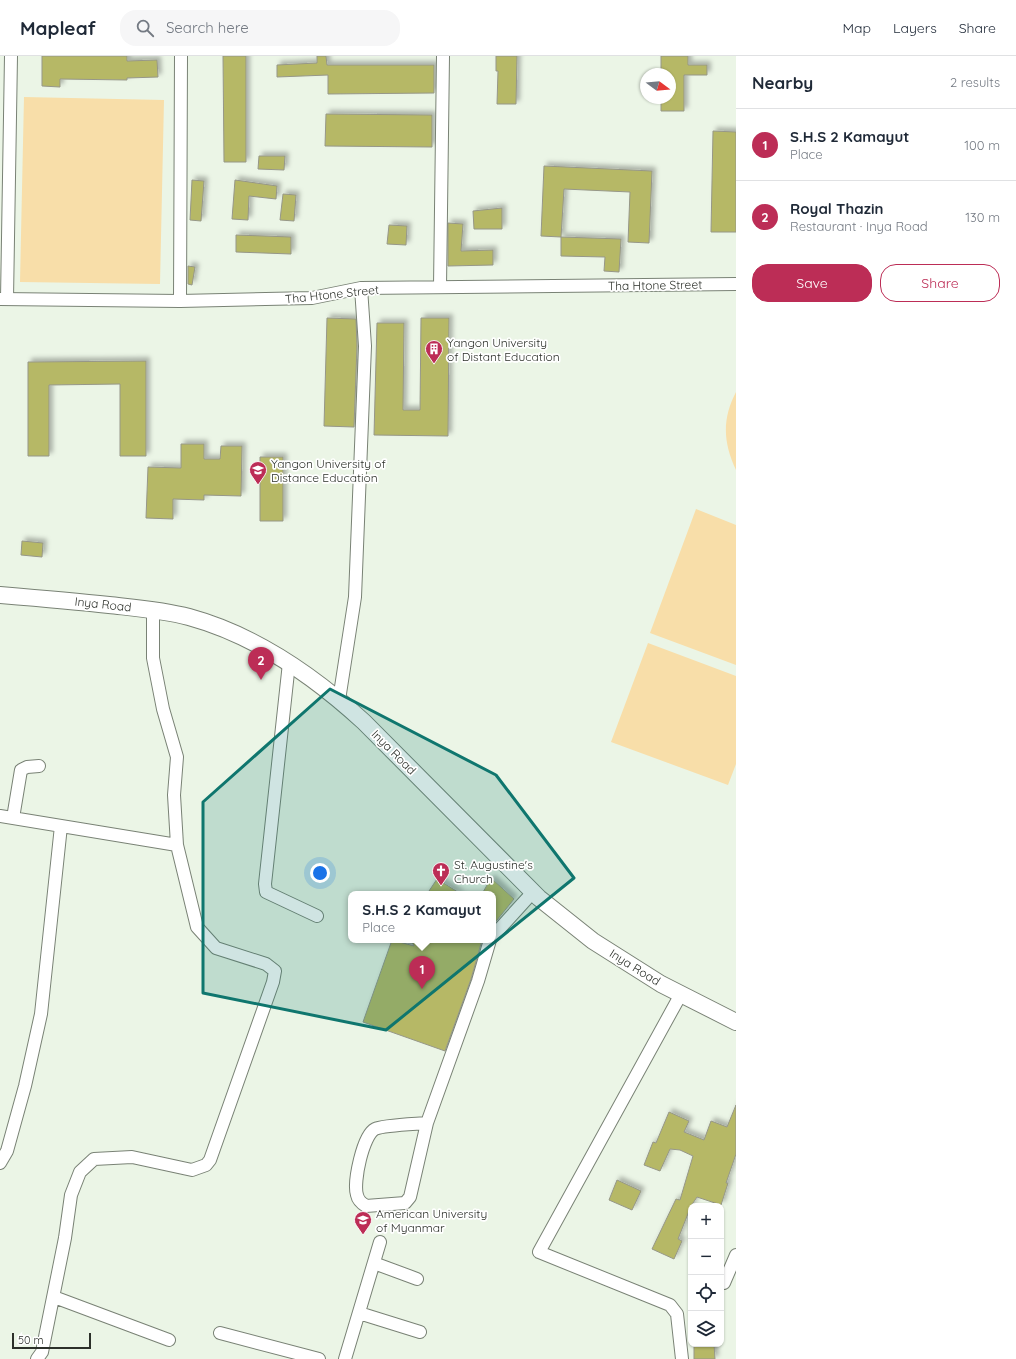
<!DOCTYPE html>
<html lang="en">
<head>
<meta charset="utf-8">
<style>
  body { margin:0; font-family:Quicksand,sans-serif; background:#f6f6f7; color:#1f2937 }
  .controls { position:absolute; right:12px; bottom:12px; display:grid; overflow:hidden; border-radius:8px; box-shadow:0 1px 3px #0004 }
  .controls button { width:36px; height:36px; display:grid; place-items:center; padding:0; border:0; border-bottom:1px solid #e0e1e3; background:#fff; color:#1f2937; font:20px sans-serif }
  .compass { position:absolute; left:640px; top:12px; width:36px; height:36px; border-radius:50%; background:#fff; box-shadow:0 1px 3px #0004; rotate:106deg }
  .scale { position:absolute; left:12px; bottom:10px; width:79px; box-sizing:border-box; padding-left:4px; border:2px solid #2c302a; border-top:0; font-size:11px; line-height:14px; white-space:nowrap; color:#2c302a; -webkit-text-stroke:3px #fff; paint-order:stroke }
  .you { position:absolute; left:320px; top:817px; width:14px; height:14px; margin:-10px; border:3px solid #fff; border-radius:50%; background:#1a73e8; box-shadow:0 0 0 6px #1a73e833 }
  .badge { display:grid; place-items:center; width:26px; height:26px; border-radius:50%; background:#bc2d56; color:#fff; font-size:13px; font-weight:700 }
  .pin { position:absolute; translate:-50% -33px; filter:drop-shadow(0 1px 2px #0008) }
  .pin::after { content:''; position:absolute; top:21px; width:14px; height:12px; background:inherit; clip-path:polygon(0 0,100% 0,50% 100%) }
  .popup { position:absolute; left:348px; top:835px; width:148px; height:52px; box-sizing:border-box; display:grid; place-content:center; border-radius:8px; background:#fff; filter:drop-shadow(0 1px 3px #0005); font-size:13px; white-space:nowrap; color:#747a83 }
  .popup b { font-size:15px; color:#1f2937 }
  .popup::after { content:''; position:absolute; left:50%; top:100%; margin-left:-8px; border:8px solid transparent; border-top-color:#fff }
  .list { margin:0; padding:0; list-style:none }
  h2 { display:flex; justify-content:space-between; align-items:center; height:52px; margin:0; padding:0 16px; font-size:17px }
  h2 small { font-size:13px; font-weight:400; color:#747a83 }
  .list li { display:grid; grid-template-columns:26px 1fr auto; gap:12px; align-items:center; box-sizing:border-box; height:72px; padding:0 16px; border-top:1px solid #e0e1e3 }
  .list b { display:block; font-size:15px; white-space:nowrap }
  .list p { margin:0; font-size:13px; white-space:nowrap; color:#747a83 }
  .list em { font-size:13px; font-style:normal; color:#747a83 }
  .actions { display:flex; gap:8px; padding:12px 16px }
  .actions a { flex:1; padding:9px 0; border:1px solid #bc2d56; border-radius:16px; text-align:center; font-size:14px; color:#bc2d56 }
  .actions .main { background:#bc2d56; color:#fff }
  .icon { flex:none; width:22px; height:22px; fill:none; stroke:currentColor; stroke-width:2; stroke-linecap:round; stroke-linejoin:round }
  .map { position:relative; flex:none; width:736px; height:1303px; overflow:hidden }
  header { display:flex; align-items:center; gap:24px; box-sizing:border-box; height:56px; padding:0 20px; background:#fff; border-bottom:1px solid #e0e1e3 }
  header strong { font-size:19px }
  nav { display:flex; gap:22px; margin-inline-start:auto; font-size:14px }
  .search { width:280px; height:36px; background:#f6f6f7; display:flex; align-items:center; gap:10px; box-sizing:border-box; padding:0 14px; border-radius:16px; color:#747a83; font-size:15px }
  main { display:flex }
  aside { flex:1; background:#fff }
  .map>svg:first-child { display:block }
  .grass { fill:#f8dea9 }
  .building { fill:#b6b866; stroke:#969788; filter:url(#shadow) }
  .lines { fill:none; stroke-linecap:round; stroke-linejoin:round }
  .minor-casing { stroke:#798275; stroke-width:14 }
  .secondary-casing { stroke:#798275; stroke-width:18 }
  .minor { stroke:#fff; stroke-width:12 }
  .secondary { stroke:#fff; stroke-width:16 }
  .marked { fill:#0f766e; fill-opacity:0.2; stroke:#0f766e; stroke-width:3; stroke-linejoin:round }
  .labels { text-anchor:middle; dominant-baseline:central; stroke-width:3.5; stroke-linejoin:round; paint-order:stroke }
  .street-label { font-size:12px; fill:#2c302a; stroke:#fff }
  .poi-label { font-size:12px; fill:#2c302a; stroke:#fff; text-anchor:start }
</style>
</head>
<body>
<header>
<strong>Mapleaf</strong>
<div class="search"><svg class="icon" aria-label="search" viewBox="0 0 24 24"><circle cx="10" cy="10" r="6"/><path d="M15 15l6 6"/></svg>Search here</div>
<nav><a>Map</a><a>Layers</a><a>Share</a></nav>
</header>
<main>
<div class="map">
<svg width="736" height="1303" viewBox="0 0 736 1303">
  <defs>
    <filter id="shadow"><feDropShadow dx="3.5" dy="-3.5" stdDeviation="2" flood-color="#0004"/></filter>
  </defs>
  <rect width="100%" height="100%" fill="#ebf5e6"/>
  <path class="grass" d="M24,41L164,44L160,228L20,226Z
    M736,336V414C723,386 722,363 736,336Z
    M696,453L736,469V609L650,577Z
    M648,587L736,620V708L728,729L611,686Z"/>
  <path class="building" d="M42,0H127V5L157,4L158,21L127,22V24L60,23V31L42,30Z
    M223,0H246V106H224Z
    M317,0H326L327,9H434V37L328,38V19L277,21V9L317,7Z
    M496,0H517L516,48H497L498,15H496Z
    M661,0H688V9H707V19H684V55H661V42H670V18H661Z
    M326,58L432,59V91L325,90Z
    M713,75L736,76V176H711Z
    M259,100H285L284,114L258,113Z
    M544,110L652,115L649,187L628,186L630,136L564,133L561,181L541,180Z
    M192,124L204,125L201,165L190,164Z
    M235,124L277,130L276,143L249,140L248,164L232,163Z
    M283,138L296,139L294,165L280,164Z
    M502,152V173H474L473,155Z
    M448,167L463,168L461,195L493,194V209L448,210Z
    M389,169L407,170L406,189L387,188Z
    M236,179L291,181V198L236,196Z
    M561,181L621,183L619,216L604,215L605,201L561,200Z
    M188,210L195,211L192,229L188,228Z
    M327,262L356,263L357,290L354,371L324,370Z
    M421,262H449L448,380L374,379L377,267H404L403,354H420Z
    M146,305V400H120V328L49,329V400H28V306Z
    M181,388H204V403H220L221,390H242L241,440L204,439V444L173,443V463L146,462L148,411L181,412Z
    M260,401H283V465H260Z
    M22,485L43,487L42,501L21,499Z
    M491,822L514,843L493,869V838H482Z
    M437,823L461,838H427Z
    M392,884L414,890L411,884H482L471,923L445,995L363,966Z
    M736,1049V1098L726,1127H728L721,1149L697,1141L691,1150L678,1183L682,1185L674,1203L652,1193L676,1143L680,1144L693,1100L680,1094L670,1093L660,1115L644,1109L653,1086L656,1087L669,1056L689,1065L684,1076L704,1084L711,1065L727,1071Z
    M617,1124L641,1135L632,1154L609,1144Z
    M694,1288H714L715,1303H694Z"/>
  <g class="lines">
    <defs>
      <path id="minor" d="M440,231L443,0
        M0,243L180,245L312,242L361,232L736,228
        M7,243L11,0
        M180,245L181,0
        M289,607L265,828L266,836L317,860
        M339,644L355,541L365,290L361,232
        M0,760L177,789
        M13,762L21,714L27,711L39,710
        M493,880L533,836
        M681,938L539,1196L670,1249L677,1258L682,1303
        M427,1067C416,1068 383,1069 375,1073C363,1079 353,1126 357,1139C358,1144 361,1147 366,1150L405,1147L410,1141L427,1067L478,925L490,884
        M0,1107L7,1095L25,1030L41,958L61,770
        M374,1207L417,1223
        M724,1227L736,1199
        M54,1241L169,1284
        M359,1257L420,1276
        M220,1277L319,1303
        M37,1303L42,1296L65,1182L71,1139L80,1116L94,1103L132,1101L192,1114L206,1109L210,1104L273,926L275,915L266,908L216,892L197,871L177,789L174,739L177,701L163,653L153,602V553
        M345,1303L380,1186"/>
      <path id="secondary" d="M0,539C36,542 72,545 109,549C136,552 163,554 189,561C255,579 314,620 364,666L539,842L593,885L661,928L736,966"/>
    </defs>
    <use href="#minor" class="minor-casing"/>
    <use href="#secondary" class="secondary-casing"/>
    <use href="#minor" class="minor"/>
    <use href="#secondary" class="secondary"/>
  </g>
  <path class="marked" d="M330,633L496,719L574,822L386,974L203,937V746Z"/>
  <defs>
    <symbol id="building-pin" viewBox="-11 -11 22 30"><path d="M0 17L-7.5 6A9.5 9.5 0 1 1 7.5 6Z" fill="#bc2d56" stroke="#fff"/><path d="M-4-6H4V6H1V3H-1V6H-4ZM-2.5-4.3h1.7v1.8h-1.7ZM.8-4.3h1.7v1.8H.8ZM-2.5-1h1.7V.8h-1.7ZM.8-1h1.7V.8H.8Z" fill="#fff"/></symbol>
    <symbol id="university-pin" viewBox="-11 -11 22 30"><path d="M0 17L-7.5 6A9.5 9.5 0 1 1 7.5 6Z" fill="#bc2d56" stroke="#fff"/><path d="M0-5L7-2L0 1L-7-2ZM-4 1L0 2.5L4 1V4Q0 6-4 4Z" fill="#fff"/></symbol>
    <symbol id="church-pin" viewBox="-11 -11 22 30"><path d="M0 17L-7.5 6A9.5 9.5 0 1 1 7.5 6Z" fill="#bc2d56" stroke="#fff"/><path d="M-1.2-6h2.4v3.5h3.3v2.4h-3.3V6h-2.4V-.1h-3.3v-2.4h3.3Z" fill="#fff"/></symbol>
  </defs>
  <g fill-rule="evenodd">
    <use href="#building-pin" x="424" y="283" width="20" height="27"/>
    <use href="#university-pin" x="248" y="404" width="20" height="27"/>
    <use href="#church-pin" x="431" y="805" width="20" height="27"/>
    <use href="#university-pin" x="353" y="1154" width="20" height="27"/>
  </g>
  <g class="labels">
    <g class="street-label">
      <text transform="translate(655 229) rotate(-1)">Tha Htone Street</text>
      <text transform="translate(332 238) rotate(-6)">Tha Htone Street</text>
      <text transform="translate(103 548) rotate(6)">Inya Road</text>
      <text transform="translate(394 696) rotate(45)">Inya Road</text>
      <text transform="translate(635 911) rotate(32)">Inya Road</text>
    </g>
    <g class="poi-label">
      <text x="447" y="286">Yangon University<tspan x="447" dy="14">of Distant Education</tspan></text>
      <text x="271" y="407">Yangon University of<tspan x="271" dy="14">Distance Education</tspan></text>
      <text x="454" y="808">St. Augustine's<tspan x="454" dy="14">Church</tspan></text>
      <text x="376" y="1157">American University<tspan x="376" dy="14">of Myanmar</tspan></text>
    </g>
  </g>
</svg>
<div class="controls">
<button>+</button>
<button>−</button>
<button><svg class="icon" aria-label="locate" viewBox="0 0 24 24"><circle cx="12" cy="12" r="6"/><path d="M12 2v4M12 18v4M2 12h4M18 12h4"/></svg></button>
<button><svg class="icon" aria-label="layers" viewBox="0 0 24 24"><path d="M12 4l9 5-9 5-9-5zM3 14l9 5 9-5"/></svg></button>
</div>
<svg class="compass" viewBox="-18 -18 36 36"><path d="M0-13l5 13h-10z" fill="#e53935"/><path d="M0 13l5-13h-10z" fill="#747a83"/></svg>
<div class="scale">50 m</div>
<div class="you"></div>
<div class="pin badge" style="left:422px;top:933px">1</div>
<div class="popup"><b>S.H.S 2 Kamayut</b>Place</div>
<div class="pin badge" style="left:261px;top:624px">2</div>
</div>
<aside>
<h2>Nearby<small>2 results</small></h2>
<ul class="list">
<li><span class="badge">1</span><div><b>S.H.S 2 Kamayut</b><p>Place</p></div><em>100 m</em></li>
<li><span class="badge">2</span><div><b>Royal Thazin</b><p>Restaurant · Inya Road</p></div><em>130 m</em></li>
</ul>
<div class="actions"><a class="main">Save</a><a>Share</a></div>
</aside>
</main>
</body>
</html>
